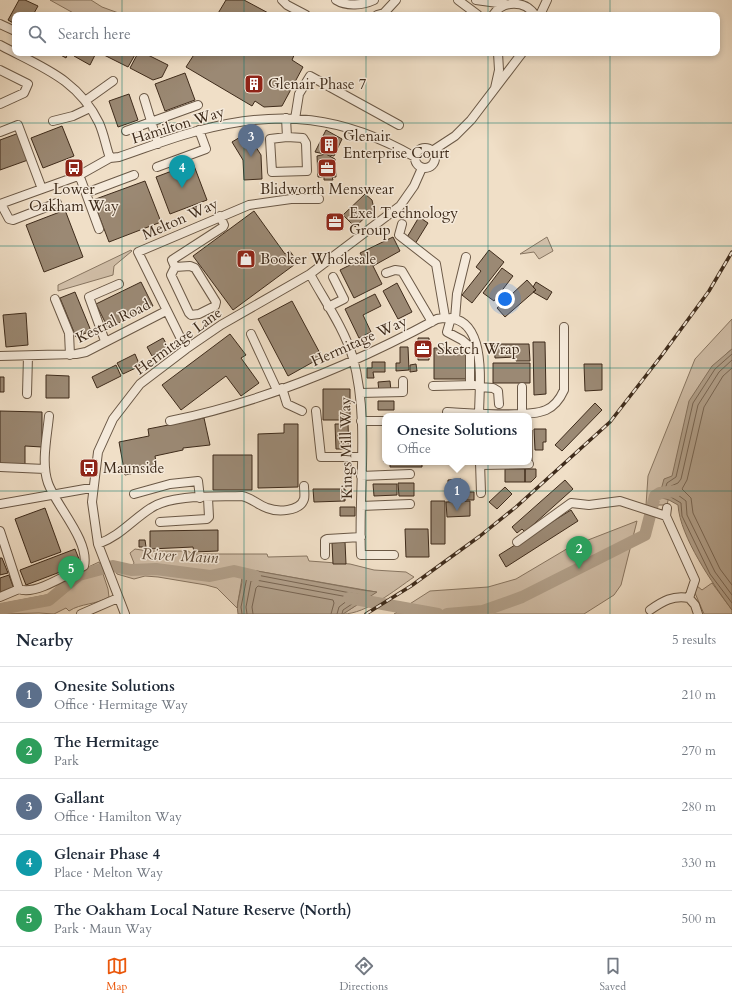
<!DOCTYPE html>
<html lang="en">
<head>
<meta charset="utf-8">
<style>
  body { margin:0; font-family:Cardo,serif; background:#f6f6f7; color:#1f2937 }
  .you { position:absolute; left:505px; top:299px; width:14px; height:14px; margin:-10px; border:3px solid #fff; border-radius:50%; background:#1a73e8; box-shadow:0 0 0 6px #1a73e833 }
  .badge { display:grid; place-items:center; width:26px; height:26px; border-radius:50%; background:#ea580c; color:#fff; font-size:13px; font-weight:700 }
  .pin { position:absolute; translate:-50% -33px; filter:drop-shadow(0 1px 2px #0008) }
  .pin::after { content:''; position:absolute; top:21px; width:14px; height:12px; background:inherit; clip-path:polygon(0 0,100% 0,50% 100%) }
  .popup { position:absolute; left:382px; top:413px; width:150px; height:52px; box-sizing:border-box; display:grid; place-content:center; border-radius:8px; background:#fff; filter:drop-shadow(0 1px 3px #0005); font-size:13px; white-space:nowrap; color:#747a83 }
  .popup b { font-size:15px; color:#1f2937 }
  .popup::after { content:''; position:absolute; left:50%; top:100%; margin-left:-8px; border:8px solid transparent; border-top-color:#fff }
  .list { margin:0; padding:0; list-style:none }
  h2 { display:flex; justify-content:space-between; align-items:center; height:52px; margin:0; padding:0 16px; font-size:17px }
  h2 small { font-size:13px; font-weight:400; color:#747a83 }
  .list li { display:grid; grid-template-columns:26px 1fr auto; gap:12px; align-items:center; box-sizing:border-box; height:56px; padding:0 16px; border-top:1px solid #e0e1e3 }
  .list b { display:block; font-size:15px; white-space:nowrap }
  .list p { margin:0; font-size:13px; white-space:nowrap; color:#747a83 }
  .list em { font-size:13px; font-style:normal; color:#747a83 }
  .icon { flex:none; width:22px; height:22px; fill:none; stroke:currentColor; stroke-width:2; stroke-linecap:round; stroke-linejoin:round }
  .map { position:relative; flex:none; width:732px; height:614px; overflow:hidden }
  .search { position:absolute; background:#fff; box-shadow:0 2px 6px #0003; left:12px; right:12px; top:12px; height:44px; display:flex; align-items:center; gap:10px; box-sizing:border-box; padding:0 14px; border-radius:8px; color:#747a83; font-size:15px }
  .sheet { height:332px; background:#fff }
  nav { display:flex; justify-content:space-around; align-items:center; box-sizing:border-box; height:56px; border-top:1px solid #e0e1e3; background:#fff; font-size:11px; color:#747a83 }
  nav a { display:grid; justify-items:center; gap:2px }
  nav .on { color:#ea580c }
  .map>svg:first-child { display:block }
  .green { fill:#d2c0aa; stroke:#887662 }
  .water { fill:#b3a28d; stroke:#84725f }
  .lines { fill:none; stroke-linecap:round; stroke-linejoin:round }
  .shore { stroke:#786654; stroke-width:1 }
  .river { stroke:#b3a28d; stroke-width:12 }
  .building { fill:#9b8974; stroke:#3e2b1b }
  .minor-casing { stroke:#6a5846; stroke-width:10 }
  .minor { stroke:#f5eadb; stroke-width:8 }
  .rail-casing { stroke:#3e2b1b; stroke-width:3.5 }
  .rail { stroke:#f5eadb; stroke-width:2; stroke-dasharray:6; stroke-linecap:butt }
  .grid { fill:none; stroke:#0f766e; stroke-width:1; stroke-opacity:0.55 }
  .labels { text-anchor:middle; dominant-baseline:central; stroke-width:3; stroke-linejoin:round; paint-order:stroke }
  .poi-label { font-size:15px; fill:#3e2b1b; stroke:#f5eadb; text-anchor:start }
  .street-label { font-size:15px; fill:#3e2b1b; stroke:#f5eadb }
  .water-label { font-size:16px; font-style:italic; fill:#614f3d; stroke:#f5eadb }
</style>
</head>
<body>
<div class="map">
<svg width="732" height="614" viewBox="0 0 732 614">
  <rect width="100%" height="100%" fill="#f0dfc7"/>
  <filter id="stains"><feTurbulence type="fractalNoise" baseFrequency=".005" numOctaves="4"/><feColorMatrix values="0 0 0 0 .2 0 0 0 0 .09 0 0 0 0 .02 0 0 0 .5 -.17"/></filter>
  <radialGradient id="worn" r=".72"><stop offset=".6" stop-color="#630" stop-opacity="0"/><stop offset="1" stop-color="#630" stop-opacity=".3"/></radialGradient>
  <path class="green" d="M50,0H91L102,7L124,15H77Z
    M547,237L553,251L539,259L534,252L520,254Z
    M131,250L132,251L114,266L113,275L58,291V285Z
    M732,319V349L727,353L680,448L667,505H646L648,476L695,359Z
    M637,521L621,585L614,595L584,614H394L430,591L488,587L516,579L570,547Z
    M135,549L148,551H188L193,554H267L268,557L307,556L309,561L350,564L374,570L406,572L414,577C395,590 366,614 343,614L376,592L257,571L241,572L242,578L237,608L217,588L206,585L158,577L145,576L134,579L117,574L114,569L122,565L132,567L134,563L130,553Z
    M99,562L108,589L109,597C96,605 81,603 69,611L66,608L54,614L39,613L0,614V604L51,594L70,578L71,575Z
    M712,583L732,610V614H704L695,593L697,586L702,590Z"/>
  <path class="water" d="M732,349V610C713,584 680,537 678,505L669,500L659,497L664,479L672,476L689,401L712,366Z
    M257,571L362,590L377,592L343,614H238C235,600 245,586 241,572Z"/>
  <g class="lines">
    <path class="shore" d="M732,354L715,369L693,403L676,477L667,483L664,493L681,503L682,516L710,574L732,603
      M732,360L719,372L698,405L681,479L678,483L671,486L670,489L686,501L687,515L715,572L732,595
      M732,368L723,376L704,407L687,480L682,489L691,498L693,513L720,569L732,585
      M242,614L241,607L247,577L257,575L361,595V598L343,610L342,614
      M247,614L246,607L251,581L256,580L348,597V600L339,607L337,614
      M253,614L252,607L256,588L258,586L333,600L334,603L331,614"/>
    <path class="river" d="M349,598L438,614
      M0,609L49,600L79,575L113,566L131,570L156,569L210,576L234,571L255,576
      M447,614L483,611L522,597L645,535L655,496L660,493L676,491"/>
  </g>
  <path class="building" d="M19,0H25L38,6L33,15H15V24L8,20Z
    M226,0H244L272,15H217Z
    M57,53H68L66,58Z
    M75,53H96L90,65L74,56Z
    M100,53H136L128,67Z
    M138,53H144L168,65L162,77L153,80L130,68Z
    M195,53H295L292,60L303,67L282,106L264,107L255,101L252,106L186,67Z
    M185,73L195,100L165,111L155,84Z
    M129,94L138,120L118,127L109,101Z
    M62,126L74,156L43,168L31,138Z
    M326,130L342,139L334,156L315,152Z
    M19,133L28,160L0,170V140Z
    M247,133L261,155L262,179L244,180L243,160L232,142Z
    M326,154L335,159L336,177H332L333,180H324V177H318L317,156Z
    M193,163L207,200L170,214L156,177Z
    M145,181L161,222L109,242L93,200Z
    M365,194L372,200L374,209L355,227L343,215Z
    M65,210L83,257L44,272L26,225Z
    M254,211L285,254L289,250L298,262L233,310L193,256Z
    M419,217L428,223L415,244L406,239Z
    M393,237L400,251L373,266L368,256L363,258L360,253Z
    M489,250L504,262L472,303L462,295L481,271L476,267Z
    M368,256L382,284L354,298L340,270Z
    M502,268L513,276L494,301L483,293Z
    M527,280L536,290L505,317L497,308Z
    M141,282L153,306L108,328L96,304Z
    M536,282L552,292L547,300L533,292L536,290L533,287Z
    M397,283L412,312L398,319L383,291Z
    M75,292L91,331L76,337L60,298Z
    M375,294L381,306L363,315L371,332L359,338L345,309Z
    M292,301L322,357L288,376L258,319Z
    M26,313L28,345L6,347L3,315Z
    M230,334L246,355L241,358L259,383L241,396L226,376L181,410L162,385Z
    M163,338L168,347L152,356L147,347Z
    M418,338H429V360H418Z
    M533,342H545L546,394L534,395Z
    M494,344H529L530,361H516V357L495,358Z
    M400,347H408L409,370L396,371V363H400Z
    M434,348H466L467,379H434Z
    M135,354L140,366L123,374L117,363Z
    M372,362H385V372H373L374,378H367V368H372Z
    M493,363H530V383H493Z
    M416,364L417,371L410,372V365Z
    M584,364H602V390L585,391Z
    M116,365L121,376L97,388L92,377Z
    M46,375L69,376V398H46Z
    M0,377H4V392H0Z
    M390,381L391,391L379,392L378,382Z
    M323,389H350V420H323Z
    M378,401H394V410H378Z
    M595,403L602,410L562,451L555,445Z
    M0,411L42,412V447L25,446V466L0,465Z
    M204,418L210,445L183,448V450L155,456L157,468L125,475L119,442L149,436L148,429Z
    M284,424H298V487L258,488V434L284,433Z
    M335,424H348L349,449H336Z
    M534,429H546V442H543V450H535Z
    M529,430H532V461H529Z
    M384,431H385V462H384Z
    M213,455H252V490H213Z
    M386,462H422V467H390V462Z
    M505,469H525V482H505Z
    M525,469H536V477L531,482H525Z
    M461,479V487H448V480Z
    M565,480L573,489L525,532L522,529L517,533L512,527Z
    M398,483H414V496H399Z
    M373,484H397V495L374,496Z
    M505,487L512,494L497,509L489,502Z
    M313,489H345V501L314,502Z
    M452,492H474V500H452Z
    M431,501H445V544H431Z
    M470,501V516L447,517L446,502Z
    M340,507H355V516H340Z
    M45,508L61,552L31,563L15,519Z
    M571,510L578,521L506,567L499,555Z
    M405,529H428L429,557H406Z
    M218,530V551L194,552L193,547L150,549V531Z
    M139,540H145L146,547H139Z
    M345,542L346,564H333L332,543Z
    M75,549L81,564L26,585L20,570Z
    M0,558H2L8,573L0,575Z
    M9,575L14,589L0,595V578Z"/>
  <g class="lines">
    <defs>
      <path id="minor" d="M282,0L287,5L306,15
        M336,0C347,7 363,5 374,0
        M458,0L478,15
        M476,0L505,4
        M377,15L384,13L396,0
        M493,15C503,0 525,0 535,15
        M540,15L547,0
        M0,24L15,31
        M0,45C41,67 78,79 99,123C104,134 106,147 110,158
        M0,70L28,84L24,93L0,104
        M495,88L499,70L498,53
        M144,98L158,144
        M85,101L113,81
        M286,118L287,137
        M295,119L299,94L310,76L399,125
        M53,121L73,116L90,108
        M126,131L198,105
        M0,132L18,125L42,189
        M287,137L303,138L306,143L307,171L272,172L270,139Z
        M415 158a10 10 0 1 1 20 0a10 10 0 1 1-20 0Z
        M432,151L455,136L471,120L522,53
        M157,167L206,149L199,130
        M78,176L81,180L99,229
        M86,193L134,175
        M0,204L78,176L110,158L119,157C146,148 173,137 201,130C281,109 343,116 415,157
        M1,204L9,219L13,220L57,203
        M402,224L399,235L436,264L445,317
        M190,266L195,268L216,302L215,306L199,314L191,315L189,313L171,275L175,267Z
        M175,267L172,260L223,227L224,225L220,216
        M386,273L395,270L402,271L432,322
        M310,274C324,300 344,328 353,358C370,421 358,490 361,555H394
        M55,299L69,333L70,355
        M328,307L344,299L333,277
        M451,318L447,332L462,340L470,347V385
        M455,319L457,294L466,257
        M251,334L277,390
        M105,341L89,297L119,284
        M186,349L138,252L249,205L291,199H319
        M0,356L76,354L86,352L166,311
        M433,386L474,385
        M479,387L493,388L498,391L499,404
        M522,387V413
        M282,388L287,404L302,411
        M360,393L403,392V381
        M27,394L28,356
        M316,411L321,457H361
        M447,412C469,413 528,418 546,410C555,406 560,399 564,390V327
        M170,421C263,402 354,364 437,319C490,308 479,385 479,416
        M361,421H385
        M480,462L481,493
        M480,465L529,464
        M0,467L45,469
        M361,476L410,474
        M134,494L170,484L198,481L200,498
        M0,504L85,489H92
        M361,506L410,504
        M667,508L666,516L695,580L689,598L695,605L698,614
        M160,522L207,519L209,517L208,498
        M0,531L19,589L0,597
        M517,542L571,503L589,505L620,501L666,516
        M98,544C120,536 132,520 151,508C172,494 217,497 242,496C252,498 258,505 267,508C277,512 300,512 304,499C305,495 304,490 304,486
        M325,555V540L327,539L361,537
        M19,589C35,596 69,573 84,566C90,541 56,506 48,483C41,463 47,437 49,416
        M650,610C663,601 673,595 689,598
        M81,614L118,598
        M125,614L98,544L92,502L98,452L113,419L140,384L186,349L221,325L310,274L400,206L414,186L422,168"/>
    </defs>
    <use href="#minor" class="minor-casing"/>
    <use href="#minor" class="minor"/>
    <defs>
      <path id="rail" d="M366,614L411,586L480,536L516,507L610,422L662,355L709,291L732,252"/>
    </defs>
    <use href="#rail" class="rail-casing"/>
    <use href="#rail" class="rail"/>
  </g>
  <path class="grid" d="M122,0V15M244,0V15M366,0V15M488,0V15M610,0V15M122,53V614M244,53V614M366,53V614M488,53V614M610,53V614M0,123H732M0,246H732M0,368H732M0,491H732"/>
  <defs>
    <symbol id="building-square" viewBox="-11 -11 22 22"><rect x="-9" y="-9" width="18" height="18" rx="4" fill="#8f2418" stroke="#f5eadb"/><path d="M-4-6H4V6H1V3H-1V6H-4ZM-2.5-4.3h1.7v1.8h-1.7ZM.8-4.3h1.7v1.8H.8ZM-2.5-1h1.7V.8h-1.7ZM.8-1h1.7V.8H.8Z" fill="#fff"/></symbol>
    <symbol id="bus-square" viewBox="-11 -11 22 22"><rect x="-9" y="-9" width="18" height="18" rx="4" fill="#8f2418" stroke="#f5eadb"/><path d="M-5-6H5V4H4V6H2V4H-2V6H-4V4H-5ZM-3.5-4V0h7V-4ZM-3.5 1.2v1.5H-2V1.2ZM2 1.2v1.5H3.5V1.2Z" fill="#fff"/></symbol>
    <symbol id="office-square" viewBox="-11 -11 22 22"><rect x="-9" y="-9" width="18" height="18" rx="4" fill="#8f2418" stroke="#f5eadb"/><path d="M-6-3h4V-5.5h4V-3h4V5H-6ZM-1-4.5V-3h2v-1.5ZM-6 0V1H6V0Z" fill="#fff"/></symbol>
    <symbol id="shop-square" viewBox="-11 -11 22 22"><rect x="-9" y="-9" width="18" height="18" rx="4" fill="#8f2418" stroke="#f5eadb"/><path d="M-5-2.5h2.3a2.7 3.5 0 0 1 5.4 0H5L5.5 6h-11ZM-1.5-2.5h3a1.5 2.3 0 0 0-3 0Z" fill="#fff"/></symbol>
  </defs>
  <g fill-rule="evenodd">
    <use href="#building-square" x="243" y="73" width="22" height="22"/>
    <use href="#building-square" x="318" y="134" width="22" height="22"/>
    <use href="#bus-square" x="63" y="157" width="22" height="22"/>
    <use href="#office-square" x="316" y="157" width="22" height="22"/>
    <use href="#office-square" x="324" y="211" width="22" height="22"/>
    <use href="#shop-square" x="235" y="248" width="22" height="22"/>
    <use href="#office-square" x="412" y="338" width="22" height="22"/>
    <use href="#bus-square" x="78" y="457" width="22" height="22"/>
  </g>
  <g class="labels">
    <g class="poi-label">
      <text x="268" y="84">Glenair Phase 7</text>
      <text x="343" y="136">Glenair<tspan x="343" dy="17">Enterprise Court</tspan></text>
      <text x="74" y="189" text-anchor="middle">Lower<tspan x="74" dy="17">Oakham Way</tspan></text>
      <text x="327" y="189" text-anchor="middle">Blidworth Menswear</text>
      <text x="349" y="213">Exel Technology<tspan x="349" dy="17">Group</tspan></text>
      <text x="260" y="259">Booker Wholesale</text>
      <text x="437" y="349">Sketch Wrap</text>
      <text x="103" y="468">Maunside</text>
    </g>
    <g class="street-label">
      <text transform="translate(178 125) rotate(-17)">Hamilton Way</text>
      <text transform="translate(180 219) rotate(-24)">Melton Way</text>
      <text transform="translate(113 321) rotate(-26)">Kestral Road</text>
      <text transform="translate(178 341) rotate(-36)">Hermitage Lane</text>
      <text transform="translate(359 341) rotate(-24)">Hermitage Way</text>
      <text transform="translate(346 448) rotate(-91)">Kings Mill Way</text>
    </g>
    <g class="water-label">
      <text transform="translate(180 556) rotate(3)">River Maun</text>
    </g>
  </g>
  <rect width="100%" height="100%" filter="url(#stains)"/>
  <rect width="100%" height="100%" fill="url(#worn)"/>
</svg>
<div class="you"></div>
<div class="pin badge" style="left:457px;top:511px;background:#5c6f8a">1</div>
<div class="popup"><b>Onesite Solutions</b>Office</div>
<div class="pin badge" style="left:579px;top:569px;background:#2e9e5b">2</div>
<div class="pin badge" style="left:251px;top:157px;background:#5c6f8a">3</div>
<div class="pin badge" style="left:182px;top:188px;background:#0f9aa8">4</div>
<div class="pin badge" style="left:71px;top:589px;background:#2e9e5b">5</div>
<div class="search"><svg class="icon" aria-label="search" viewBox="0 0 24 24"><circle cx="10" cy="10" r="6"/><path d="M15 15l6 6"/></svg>Search here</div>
</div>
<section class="sheet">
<h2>Nearby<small>5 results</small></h2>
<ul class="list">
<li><span class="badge" style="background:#5c6f8a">1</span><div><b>Onesite Solutions</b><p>Office · Hermitage Way</p></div><em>210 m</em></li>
<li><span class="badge" style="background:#2e9e5b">2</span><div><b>The Hermitage</b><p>Park</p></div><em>270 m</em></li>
<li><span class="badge" style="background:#5c6f8a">3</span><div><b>Gallant</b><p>Office · Hamilton Way</p></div><em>280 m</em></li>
<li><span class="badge" style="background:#0f9aa8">4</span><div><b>Glenair Phase 4</b><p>Place · Melton Way</p></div><em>330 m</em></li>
<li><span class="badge" style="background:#2e9e5b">5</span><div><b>The Oakham Local Nature Reserve (North)</b><p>Park · Maun Way</p></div><em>500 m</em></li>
</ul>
</section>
<nav>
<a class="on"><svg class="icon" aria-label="map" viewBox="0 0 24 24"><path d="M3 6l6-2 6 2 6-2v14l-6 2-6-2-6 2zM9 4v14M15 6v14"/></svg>Map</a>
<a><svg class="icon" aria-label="directions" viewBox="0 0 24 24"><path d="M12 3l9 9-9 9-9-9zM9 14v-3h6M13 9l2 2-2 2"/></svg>Directions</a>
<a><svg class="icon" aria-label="saved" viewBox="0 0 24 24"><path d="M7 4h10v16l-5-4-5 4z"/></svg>Saved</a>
</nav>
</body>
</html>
